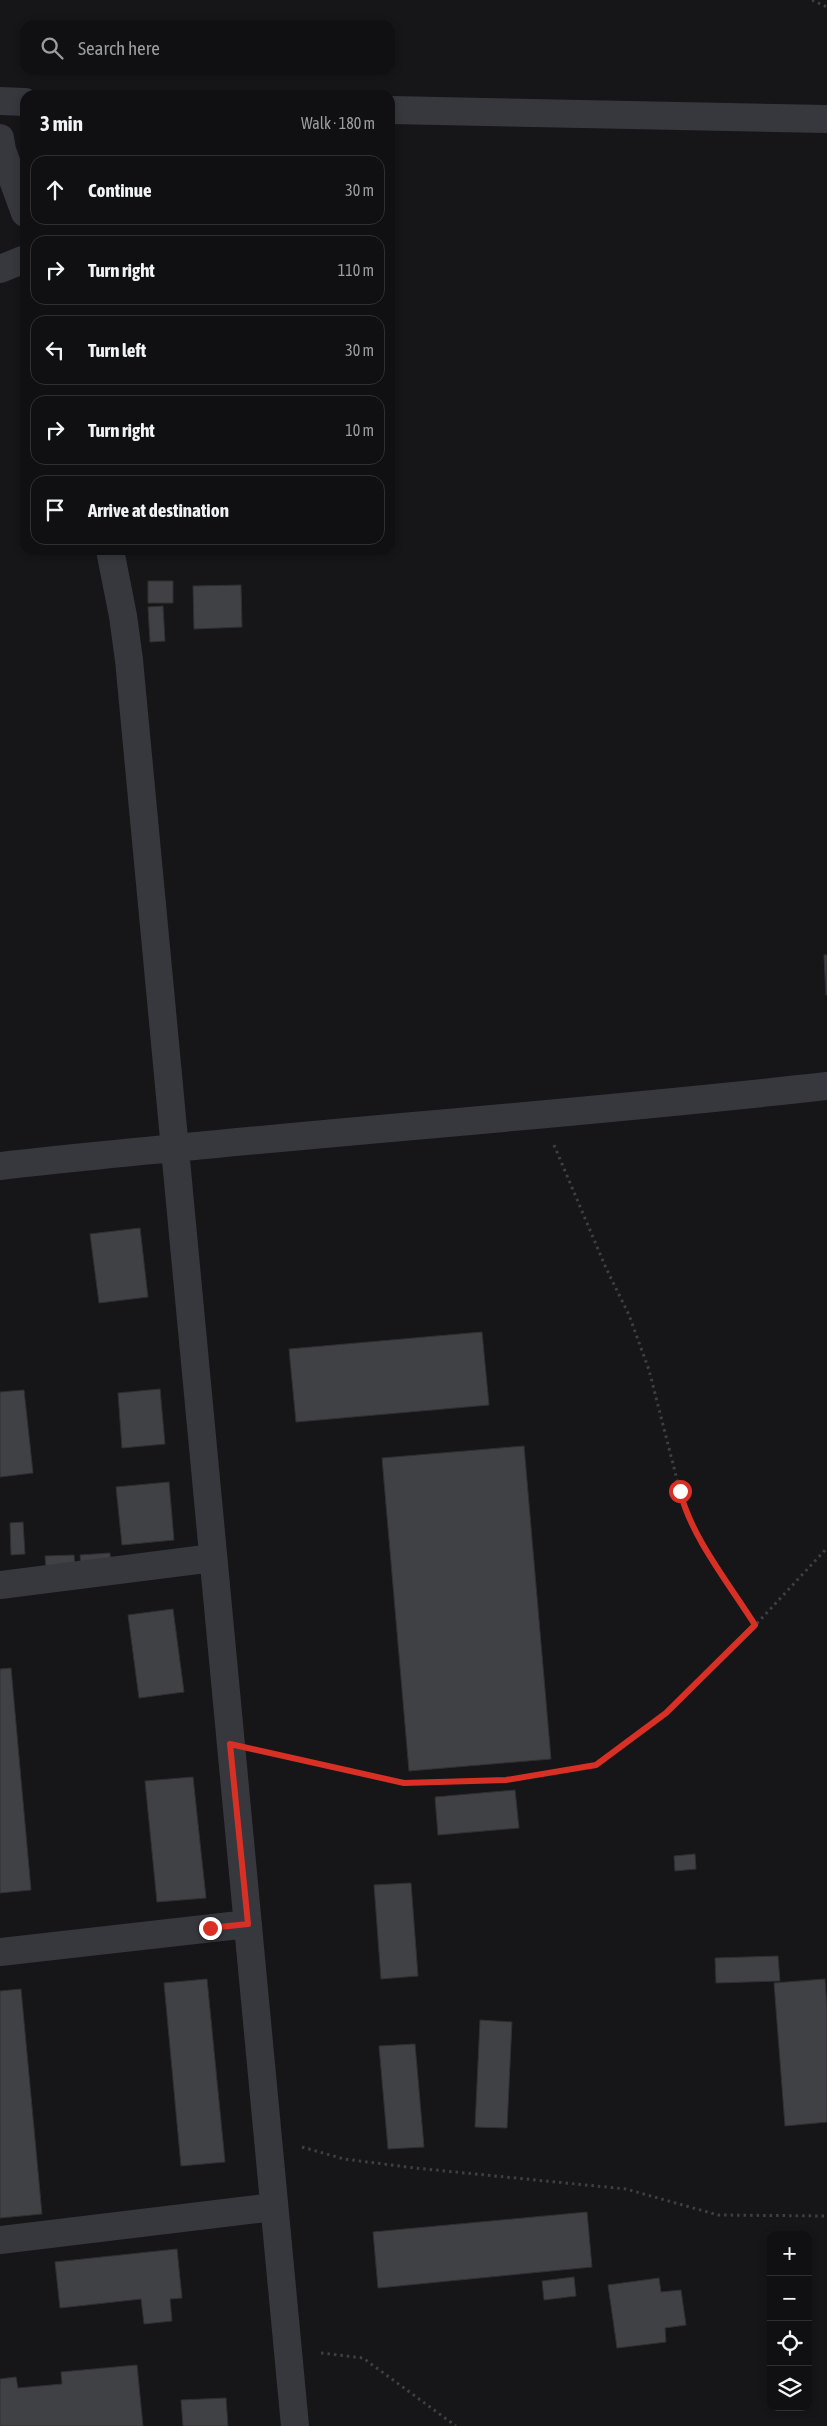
<!DOCTYPE html>
<html lang="en">
<head>
<meta charset="utf-8">
<style>
  body { margin:0; font-family:"Asap Condensed",sans-serif; background:#1e1e20; color:#f1f3f6 }
  .controls { position:absolute; right:15px; bottom:15px; display:grid; overflow:hidden; border-radius:10px; box-shadow:0 2px 8px #0003 }
  .controls button { width:45px; height:45px; display:grid; place-items:center; padding:0; border:0; border-bottom:1px solid #303032; background:#101012; color:#f1f3f6; font:25px sans-serif }
  .stop { position:absolute; width:15px; height:15px; margin:-11px; border:4px solid #d93025; border-radius:50%; background:#fff }
  .stop.end { background:#d93025; border-color:#fff; box-shadow:0 1px 5px #0008 }
  .list { margin:0; padding:0; list-style:none }
  h2 { display:flex; justify-content:space-between; align-items:center; height:65px; margin:0; padding:0 20px; font-size:21px }
  h2 small { font-size:16px; font-weight:400; color:#9c9d9f }
  .list li { display:grid; grid-template-columns:32px 1fr auto; gap:15px; align-items:center; box-sizing:border-box; height:70px; margin:0 10px 10px; padding:0 10px; border:1px solid #303032; border-radius:15px }
  .list b { display:block; font-size:19px; white-space:nowrap }
  .list em { font-size:16px; font-style:normal; color:#9c9d9f }
  .icon { flex:none; width:28px; height:28px; fill:none; stroke:currentColor; stroke-width:2; stroke-linecap:round; stroke-linejoin:round }
  .map { position:relative; flex:none; width:827px; height:2426px; overflow:hidden }
  .search { position:absolute; background:#101012; box-shadow:0 2px 8px #0003; left:20px; top:20px; width:375px; height:55px; display:flex; align-items:center; gap:12px; box-sizing:border-box; padding:0 18px; border-radius:15px; color:#9c9d9f; font-size:19px }
  .panel { position:absolute; background:#101012; box-shadow:0 2px 8px #0003; left:20px; top:90px; width:375px; height:465px; border-radius:15px }
  .map>svg:first-child { display:block }
  .building { fill:#404145; stroke:#303034 }
  .lines { fill:none; stroke-linecap:round; stroke-linejoin:round }
  .path { stroke:#3d3f44; stroke-width:3; stroke-dasharray:2.5 4; stroke-linecap:butt }
  .minor { stroke:#37383d; stroke-width:28 }
  .route { stroke:#d93025; stroke-width:6 }
</style>
</head>
<body>
<div class="map">
<svg width="827" height="2426" viewBox="0 0 827 2426">
  <rect width="100%" height="100%" fill="#161618"/>
  <path class="building" d="M148,581H173V603H148Z
    M241,585L242,627L194,629L193,586Z
    M163,606L165,641L150,642L148,607Z
    M824,955H827V995H826Z
    M140,1228L148,1297L99,1303L90,1234Z
    M482,1332L489,1405L296,1422L289,1349Z
    M160,1389L165,1444L122,1448L118,1393Z
    M24,1390L33,1473L0,1477V1392Z
    M524,1446L551,1759L409,1771L382,1458Z
    M169,1482L174,1540L122,1545L116,1487Z
    M23,1522L25,1554L11,1555L10,1523Z
    M110,1553L111,1566L81,1568L80,1555Z
    M74,1555L75,1567L46,1568L45,1556Z
    M173,1609L184,1692L139,1698L128,1615Z
    M11,1668L31,1890L0,1893V1669Z
    M193,1777L206,1898L157,1902L145,1781Z
    M515,1790L519,1828L438,1835L435,1797Z
    M695,1854L696,1869L675,1871L674,1856Z
    M411,1883L418,1976L381,1979L374,1885Z
    M778,1956L780,1981L716,1983L715,1958Z
    M207,1979L225,2162L181,2166L164,1983Z
    M825,1979L827,2008V2122L785,2126L774,1983Z
    M21,1989L42,2214L0,2218V1991Z
    M480,2020L512,2022L507,2128L475,2127Z
    M415,2044L424,2147L388,2149L379,2046Z
    M587,2212L592,2267L378,2288L373,2232Z
    M177,2249L182,2298L170,2299L172,2321L144,2324L141,2299L60,2308L55,2262Z
    M574,2277L576,2296L544,2300L542,2281Z
    M659,2278L661,2292L681,2290L686,2325L665,2328L666,2342L617,2348L608,2285Z
    M137,2365L143,2426H0V2379L16,2377L18,2388L62,2384L61,2372Z
    M226,2398L228,2426H183L181,2400Z"/>
  <g class="lines">
    <path class="path" d="M812,0L827,7
      M554,1145L606,1268L629,1315L649,1370L684,1507L703,1543L755,1625
      M263,1752L404,1783L506,1780L596,1765L666,1713L736,1646L827,1548
      M302,2147L344,2159L415,2168L626,2189L718,2215L827,2216
      M321,2353L363,2358L456,2426"/>
    <path class="minor" d="M0,101L25,102
      M390,110L827,119
      M0,138L2,150L25,213
      M0,269L25,259
      M110,550L123,616L129,660L295,2426
      M0,1166C275,1135 552,1117 827,1086
      M0,1585L213,1558
      M0,1952L248,1924
      M0,2240L274,2207"/>
  </g>
  <g class="lines">
    <path class="route" d="M210,1928L248,1924L230,1744L404,1783L506,1780L596,1765L666,1713L755,1625C730,1585 691,1537 680,1491"/>
  </g>
</svg>
<div class="controls">
<button>+</button>
<button>−</button>
<button><svg class="icon" aria-label="locate" viewBox="0 0 24 24"><circle cx="12" cy="12" r="6"/><path d="M12 2v4M12 18v4M2 12h4M18 12h4"/></svg></button>
<button><svg class="icon" aria-label="layers" viewBox="0 0 24 24"><path d="M12 4l9 5-9 5-9-5zM3 14l9 5 9-5"/></svg></button>
</div>
<div class="stop" style="left:680px;top:1491px"></div>
<div class="stop end" style="left:210px;top:1928px"></div>
<div class="search"><svg class="icon" aria-label="search" viewBox="0 0 24 24"><circle cx="10" cy="10" r="6"/><path d="M15 15l6 6"/></svg>Search here</div>
<section class="panel">
<h2>3 min<small>Walk · 180 m</small></h2>
<ul class="list">
<li><svg class="icon" aria-label="ahead" viewBox="0 0 24 24"><path d="M12 20V5M6 11l6-6 6 6"/></svg><div><b>Continue</b></div><em>30 m</em></li>
<li><svg class="icon" aria-label="right" viewBox="0 0 24 24"><path d="M7 20v-9h11M14 6l5 5-5 5"/></svg><div><b>Turn right</b></div><em>110 m</em></li>
<li><svg class="icon" aria-label="left" viewBox="0 0 24 24"><path d="M17 20v-9H6M10 6l-5 5 5 5"/></svg><div><b>Turn left</b></div><em>30 m</em></li>
<li><svg class="icon" aria-label="right" viewBox="0 0 24 24"><path d="M7 20v-9h11M14 6l5 5-5 5"/></svg><div><b>Turn right</b></div><em>10 m</em></li>
<li><svg class="icon" aria-label="arrive" viewBox="0 0 24 24"><path d="M6 21V4h12l-3 4 3 4H6"/></svg><div><b>Arrive at destination</b></div></li>
</ul>
</section>
</div>
</body>
</html>
